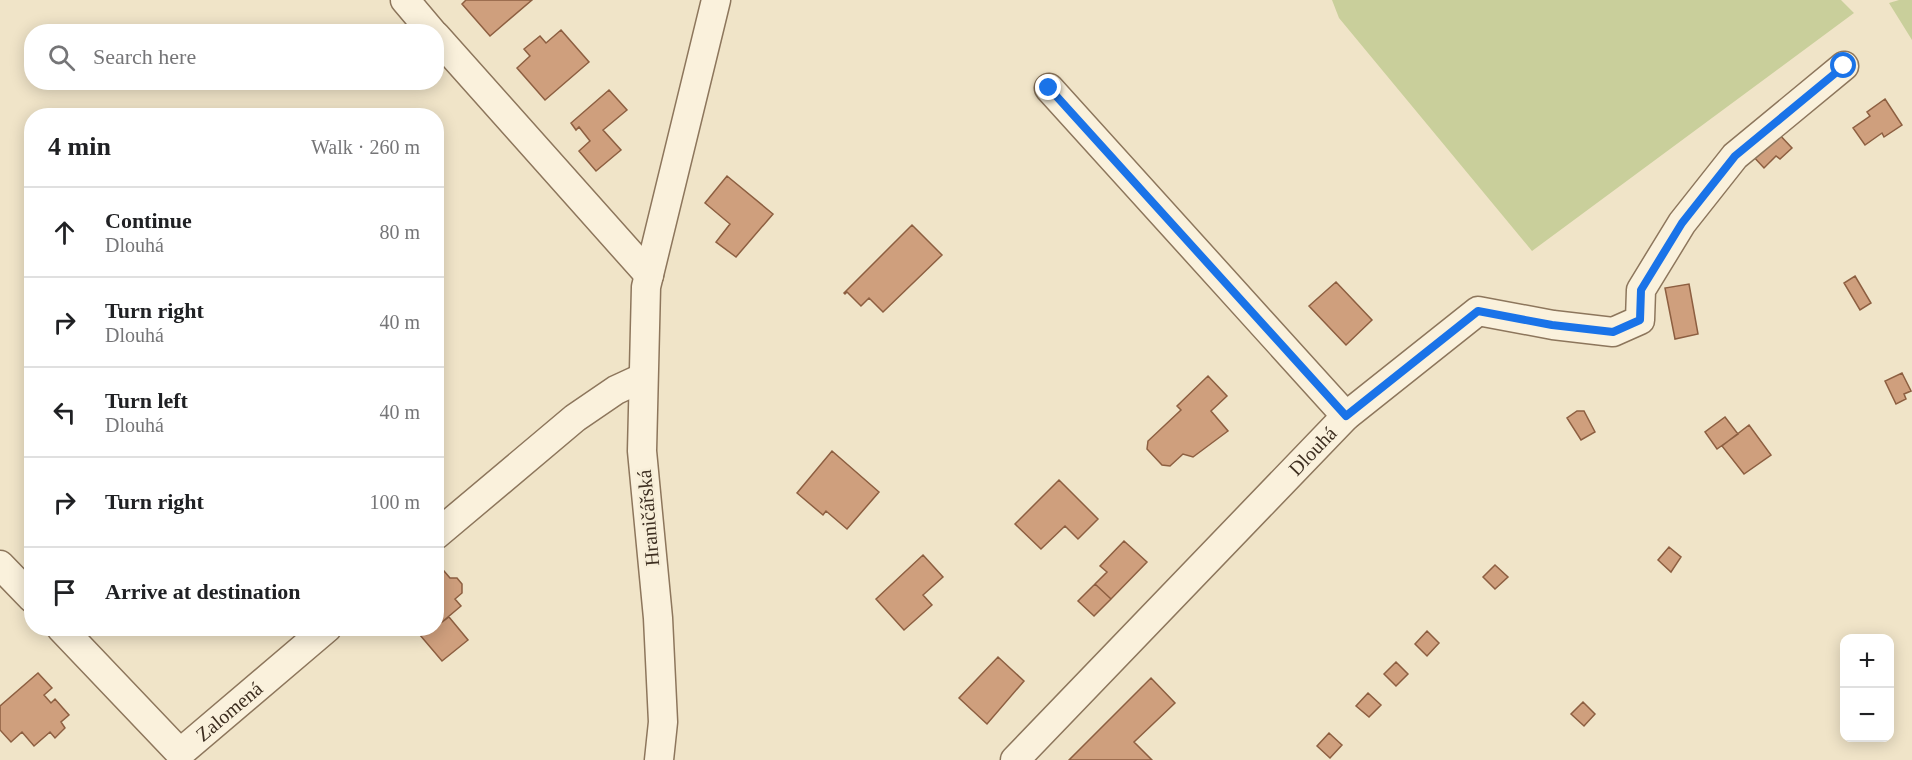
<!DOCTYPE html>
<html lang="en">
<head>
<meta charset="utf-8">
<style>
  body { margin:0; font-family:Georgia,serif; background:#f2f2f2; color:#202124 }
  .controls { position:absolute; right:18px; bottom:18px; display:grid; overflow:hidden; border-radius:12px; box-shadow:0 3px 15px #0003 }
  .controls button { width:54px; height:54px; display:grid; place-items:center; padding:0; border:0; border-bottom:2px solid #e0e0e0; background:#fff; color:#202124; font:30px sans-serif }
  .stop { position:absolute; width:18px; height:18px; margin:-14px; border:4px solid #1a73e8; border-radius:50%; background:#fff }
  .stop.end { background:#1a73e8; border-color:#fff; box-shadow:0 2px 6px #0008 }
  .list { margin:0; padding:0; list-style:none }
  h2 { display:flex; justify-content:space-between; align-items:center; height:78px; margin:0; padding:0 24px; font-size:26px }
  h2 small { font-size:20px; font-weight:400; color:#757577 }
  .list li { display:grid; grid-template-columns:39px 1fr auto; gap:18px; align-items:center; box-sizing:border-box; height:90px; padding:0 24px; border-top:2px solid #e0e0e0 }
  .list b { display:block; font-size:22px; white-space:nowrap }
  .list p { margin:0; font-size:20px; white-space:nowrap; color:#757577 }
  .list em { font-size:20px; font-style:normal; color:#757577 }
  .icon { flex:none; width:33px; height:33px; fill:none; stroke:currentColor; stroke-width:2; stroke-linecap:round; stroke-linejoin:round }
  .map { position:relative; flex:none; width:1912px; height:760px; overflow:hidden }
  .search { position:absolute; background:#fff; box-shadow:0 3px 15px #0003; left:24px; top:24px; width:420px; height:66px; display:flex; align-items:center; gap:15px; box-sizing:border-box; padding:0 21px; border-radius:24px; color:#757577; font-size:22px }
  .panel { position:absolute; background:#fff; box-shadow:0 3px 15px #0003; left:24px; top:108px; width:420px; height:528px; border-radius:24px }
  .map>svg:first-child { display:block }
  .green { fill:#c9cf9b }
  .building { fill:#cf9f7d; stroke:#8d5f41; stroke-width:1.5 }
  .lines { fill:none; stroke-linecap:round; stroke-linejoin:round }
  .minor-casing { stroke:#8d765c; stroke-width:31 }
  .minor { stroke:#faf1dc; stroke-width:28 }
  .route { stroke:#1a73e8; stroke-width:8 }
  .labels { text-anchor:middle; dominant-baseline:central; stroke-width:5; stroke-linejoin:round; paint-order:stroke }
  .street-label { font-size:20px; fill:#3d2e20; stroke:#f7eed8 }
</style>
</head>
<body>
<div class="map">
<svg width="1912" height="760" viewBox="0 0 1912 760">
  <rect width="100%" height="100%" fill="#f0e4c8"/>
  <path class="green" d="M1332,0H1841L1854,13L1532,251L1339,18Z
    M1899,0H1912V40L1889,3Z"/>
  <path class="building" d="M466,0H532L490,36L462,4Z
    M561,30L589,62L545,100L517,68L530,56L524,49L540,36L546,43Z
    M609,90L627,110L603,130L621,150L596,171L579,151L590,141L579,127L576,130L571,123Z
    M1885,99L1902,125L1884,137L1882,133L1865,145L1853,128L1870,116L1867,112Z
    M1777,132L1792,148L1780,159L1776,156L1764,168L1752,155Z
    M727,176L773,214L736,257L716,242L730,224L705,203Z
    M912,225L942,255L883,312L869,298L861,306L847,292L845,294L844,293Z
    M1855,276L1871,303L1860,310L1844,283Z
    M1336,282L1372,320L1346,345L1309,306Z
    M1689,284L1698,334L1675,339L1665,288Z
    M1902,373L1911,391L1904,394L1906,399L1896,404L1885,381Z
    M1208,376L1227,396L1211,411L1228,431L1193,457L1183,454L1170,466L1162,465L1147,449L1148,441L1181,410L1177,406Z
    M1577,411H1584L1595,432L1581,440L1567,418Z
    M1725,417L1738,434L1717,449L1705,432Z
    M1749,425L1771,455L1744,474L1722,446Z
    M832,451L879,492L847,529L826,511L823,515L797,493Z
    M1059,480L1098,519L1078,539L1065,526L1041,549L1015,524Z
    M1124,541L1147,562L1111,599L1095,584L1107,572L1100,566Z
    M1669,547L1681,557L1671,572L1658,560Z
    M923,555L943,577L923,595L932,605L904,630L876,599Z
    M1495,565L1508,577L1495,589L1483,577Z
    M444,571L450,578H457L462,584V593L455,599L461,606L442,622L436,616V577Z
    M1095,584L1111,599L1094,616L1078,601Z
    M436,616L442,622L449,617L468,640L442,661L414,628H436Z
    M1427,631L1439,643L1427,656L1415,644Z
    M998,657L1024,681L987,724L959,698Z
    M1396,662L1408,674L1396,686L1384,674Z
    M38,673L52,688L44,695L51,703L55,699L69,715L61,722L65,728L55,738L50,732L34,746L22,732L11,742L0,730V706Z
    M1151,678L1175,703L1134,742L1152,760H1069Z
    M1368,693L1381,705L1369,717L1356,706Z
    M1583,702L1595,714L1584,726L1571,714Z
    M1329,733L1342,745L1330,758L1317,746Z"/>
  <g class="lines">
    <defs>
      <g id="minor">
        <path d="M405,0L432,32"/>
        <path d="M436,36L649,275"/>
        <path d="M1049,88L1346,416"/>
        <path d="M436,535L575,418L616,390L642,378"/>
        <path d="M0,565L32,598"/>
        <path id="s1" d="M61,628L180,753L327,628"/>
        <path d="M659,760L663,722L658,618L642,451L646,287L716,0"/>
        <path id="s2" d="M1015,760L1346,416L1478,311L1553,325L1613,332L1640,320L1641,290L1682,223L1735,156L1844,66"/>
      </g>
    </defs>
    <use href="#minor" class="minor-casing"/>
    <use href="#minor" class="minor"/>
  </g>
  <g class="lines">
    <path class="route" d="M1049,88L1346,416L1478,311L1552,325L1613,332L1640,320L1641,290L1682,223L1735,156L1844,66"/>
  </g>
  <g class="labels">
    <g class="street-label">
      <text stroke="none"><textPath href="#s2" startOffset="429">Dlouhá</textPath></text>
      <text transform="translate(648 518) rotate(-95)">Hraničářská</text>
      <text stroke="none"><textPath href="#s1" startOffset="237">Zalomená</textPath></text>
    </g>
  </g>
</svg>
<div class="controls">
<button>+</button>
<button>−</button>
</div>
<div class="stop" style="left:1844px;top:66px"></div>
<div class="stop end" style="left:1049px;top:88px"></div>
<div class="search"><svg class="icon" aria-label="search" viewBox="0 0 24 24"><circle cx="10" cy="10" r="6"/><path d="M15 15l6 6"/></svg>Search here</div>
<section class="panel">
<h2>4 min<small>Walk · 260 m</small></h2>
<ul class="list">
<li><svg class="icon" aria-label="ahead" viewBox="0 0 24 24"><path d="M12 20V5M6 11l6-6 6 6"/></svg><div><b>Continue</b><p>Dlouhá</p></div><em>80 m</em></li>
<li><svg class="icon" aria-label="right" viewBox="0 0 24 24"><path d="M7 20v-9h11M14 6l5 5-5 5"/></svg><div><b>Turn right</b><p>Dlouhá</p></div><em>40 m</em></li>
<li><svg class="icon" aria-label="left" viewBox="0 0 24 24"><path d="M17 20v-9H6M10 6l-5 5 5 5"/></svg><div><b>Turn left</b><p>Dlouhá</p></div><em>40 m</em></li>
<li><svg class="icon" aria-label="right" viewBox="0 0 24 24"><path d="M7 20v-9h11M14 6l5 5-5 5"/></svg><div><b>Turn right</b></div><em>100 m</em></li>
<li><svg class="icon" aria-label="arrive" viewBox="0 0 24 24"><path d="M6 21V4h12l-3 4 3 4H6"/></svg><div><b>Arrive at destination</b></div></li>
</ul>
</section>
</div>
</body>
</html>
